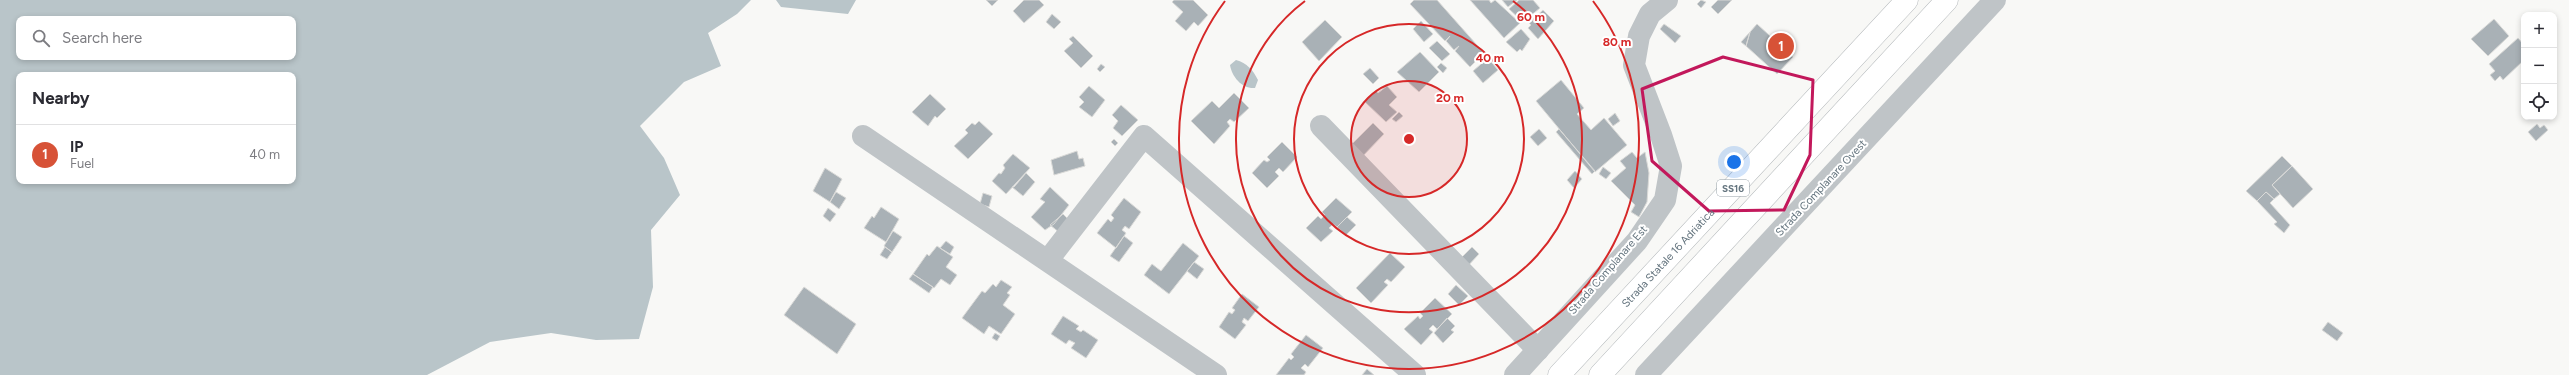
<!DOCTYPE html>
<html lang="en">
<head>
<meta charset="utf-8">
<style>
  body { margin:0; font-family:Figtree,sans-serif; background:#f7f7f7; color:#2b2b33 }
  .controls { position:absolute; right:12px; top:12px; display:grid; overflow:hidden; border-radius:8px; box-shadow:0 2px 6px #0003 }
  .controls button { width:36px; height:36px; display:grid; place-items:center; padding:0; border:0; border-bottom:1px solid #e1e1e2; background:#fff; color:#2b2b33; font:20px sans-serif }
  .you { position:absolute; left:1734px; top:162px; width:14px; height:14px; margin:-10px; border:3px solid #fff; border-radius:50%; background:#1a73e8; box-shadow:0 0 0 6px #1a73e833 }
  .badge { display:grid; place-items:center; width:26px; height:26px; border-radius:50%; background:#d75237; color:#fff; font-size:13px; font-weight:700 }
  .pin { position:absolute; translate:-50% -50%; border:2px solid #fff; box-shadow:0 1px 4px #0006 }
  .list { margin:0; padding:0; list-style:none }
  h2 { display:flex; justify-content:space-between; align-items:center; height:52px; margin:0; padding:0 16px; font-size:17px }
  h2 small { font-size:13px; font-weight:400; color:#7c7c81 }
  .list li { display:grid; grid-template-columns:26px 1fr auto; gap:12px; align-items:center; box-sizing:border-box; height:60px; padding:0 16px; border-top:1px solid #e1e1e2 }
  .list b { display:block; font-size:15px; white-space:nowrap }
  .list p { margin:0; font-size:13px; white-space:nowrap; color:#7c7c81 }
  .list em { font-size:13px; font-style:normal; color:#7c7c81 }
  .icon { flex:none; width:22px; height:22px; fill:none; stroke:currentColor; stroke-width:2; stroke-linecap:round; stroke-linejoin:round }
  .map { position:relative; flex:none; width:2569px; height:375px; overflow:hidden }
  .search { position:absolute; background:#fff; box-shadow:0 2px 6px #0003; left:16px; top:16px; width:280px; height:44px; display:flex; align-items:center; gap:10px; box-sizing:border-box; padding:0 14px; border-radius:8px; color:#7c7c81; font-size:15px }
  .panel { position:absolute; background:#fff; box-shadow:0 2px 6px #0003; left:16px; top:72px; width:280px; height:112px; border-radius:8px }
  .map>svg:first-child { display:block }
  .water { fill:#b9c5c9; fill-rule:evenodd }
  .building { fill:#a9b1b6; stroke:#dadad8 }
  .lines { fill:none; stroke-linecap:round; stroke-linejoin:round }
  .trunk-casing { stroke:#b3b7ba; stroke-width:23 }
  .minor { stroke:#bfc4c7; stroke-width:22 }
  .tertiary { stroke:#bfc4c7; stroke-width:22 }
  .trunk { stroke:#fff; stroke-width:22 }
  .marked { fill:none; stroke:#c2185b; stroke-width:3; stroke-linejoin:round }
  .ring { fill:none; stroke:#d62828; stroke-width:2 }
  .labels { text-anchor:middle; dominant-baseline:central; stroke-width:4; stroke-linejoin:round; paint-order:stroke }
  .shield { fill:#fff; stroke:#939ea5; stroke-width:1 }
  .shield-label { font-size:10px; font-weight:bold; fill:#65757f }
  .street-label { font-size:11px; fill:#65757f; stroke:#fff }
  .centre { fill:#d62828; stroke:#fff; stroke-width:2 }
  .ring-label { font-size:12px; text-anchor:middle; font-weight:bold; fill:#d62828; stroke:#fff; stroke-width:4; stroke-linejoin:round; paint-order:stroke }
</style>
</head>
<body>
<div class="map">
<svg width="2569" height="375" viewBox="0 0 2569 375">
  <rect width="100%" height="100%" fill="#f8f8f6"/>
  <path class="water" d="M0,0H751L737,14L708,33L721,66L684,82L640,126L664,158L680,195L651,230L653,287L639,339L596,340L551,333L490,342L427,375H0ZM19,19H293V57H19ZM19,75H293V181H19Z
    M776,0H856L848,14L781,7Z
    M1236,60C1247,63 1253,70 1258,80L1255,88C1242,89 1232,77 1230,65Z"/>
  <path class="building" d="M986,0H998L992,6Z
    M1024,0H1039L1044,5L1024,23L1013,11Z
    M1174,0H1193L1208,15L1198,26L1194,22L1186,31L1175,21L1183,12L1172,2Z
    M1414,0H1437L1484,53L1470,67L1455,51L1459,46L1454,50L1446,41L1450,36L1445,41L1410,4Z
    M1470,0H1489L1491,3L1495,0L1520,23L1504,38Z
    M1502,0H1517L1508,7Z
    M1519,0H1533L1540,8L1523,22L1509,9Z
    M1701,0L1706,2L1701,8L1697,4Z
    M1718,0H1732L1718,14L1711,7Z
    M1543,10L1554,21L1538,39L1528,28L1531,25L1529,23Z
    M1052,14L1061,22L1054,29L1046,22Z
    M2494,19L2509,36L2488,56L2471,39Z
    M1325,20L1342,37L1319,61L1302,42Z
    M1421,21L1433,34L1424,42L1413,29Z
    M1664,24L1681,36L1675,43L1660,29Z
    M1757,24L1793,57L1777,74L1746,46L1750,32Z
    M1521,29L1530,39L1522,51L1520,49L1517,52L1506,42Z
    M1750,32L1746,46L1741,42Z
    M1073,36L1093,56L1081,68L1064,51L1073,43L1069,39Z
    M2518,38L2524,45V60L2503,80L2500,76L2495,81L2490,75L2495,71L2489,64Z
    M1437,41L1450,54L1442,61L1429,48Z
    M1420,52L1439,72L1419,92L1397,72Z
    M1488,58L1498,70L1483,83L1473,71Z
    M1441,63L1447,68L1443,73L1437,67Z
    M1101,64L1105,67L1100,72L1097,69Z
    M1370,68L1379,78L1373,84L1363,74Z
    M1561,80L1584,108L1577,114L1591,130L1604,118L1627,145L1595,172L1536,101Z
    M1089,86L1105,100L1092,117L1079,107L1084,102L1079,97Z
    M1387,86L1397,97L1389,105L1397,112L1386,122L1365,102L1376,91L1378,93Z
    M1234,93L1249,108L1234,122L1230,119L1227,122L1230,126L1214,144L1191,121L1212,101L1219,108Z
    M930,94L946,109L937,118L935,116L928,126L912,112Z
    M1121,105L1138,120L1122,136L1113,128L1118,121L1112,115Z
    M1399,112L1403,116L1396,122L1392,119Z
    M1615,113L1620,121L1613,126L1608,119Z
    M979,121L993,134L968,159L954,146L968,133L965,130L972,123L975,125Z
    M1373,123L1384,134L1360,159L1348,148Z
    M2537,124L2540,128L2544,125L2548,130L2536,141L2528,132Z
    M1539,129L1547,138L1538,146L1530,137Z
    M1559,129L1595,171L1592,174L1556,132Z
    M1114,139L1118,143L1115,146L1111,142Z
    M1282,142L1297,157L1283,172L1279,168L1275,172L1279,176L1267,188L1252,173L1264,160L1267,162L1270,160L1267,157Z
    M1077,151L1079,159L1083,158L1085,166L1054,175L1051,160Z
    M1632,152L1637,158L1645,152L1649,173L1647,202L1639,217L1631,212L1635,205L1611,181L1626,168L1620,161Z
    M1013,154L1030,168L1006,194L992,181L999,173L1001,174L1005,168L1003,165Z
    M2282,156L2292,166L2272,185L2280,194L2274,199L2266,192L2257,201L2246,191Z
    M2292,166L2313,189L2293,208L2272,185Z
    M1603,167L1611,173L1606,179L1599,174Z
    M825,168L842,179L830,202L813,191Z
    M1575,171L1582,179L1574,188L1567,180Z
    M1026,173L1035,182L1023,196L1012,187H1014Z
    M1050,187L1069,205L1054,224L1045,230L1031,217L1045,202L1040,199Z
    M836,192L846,198L839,209L830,202Z
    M2266,192L2274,199L2270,203L2290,225L2284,233L2274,224L2277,222L2257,201Z
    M983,193L992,196L989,207L980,204Z
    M1124,198L1141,212L1129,229L1125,226L1122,230L1126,233L1116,248L1097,233L1108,219L1111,222L1114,218L1111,215Z
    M1336,198L1352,212L1337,227L1333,224L1329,228L1333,231L1321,242L1306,228L1318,216L1321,219L1325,215L1322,212Z
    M881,207L899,219L886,242L864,228L872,216L874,218Z
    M828,208L836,214L830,222L823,216Z
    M1063,214L1070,221L1060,233L1050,225Z
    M1347,217L1356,225L1346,235L1337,227Z
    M893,231L902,237L892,252L884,246Z
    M1124,236L1133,243L1119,262L1110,256Z
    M946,241L954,247L950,254L940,248Z
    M1183,243L1199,256L1169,294L1144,275L1152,264L1161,271Z
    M937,246L953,257L946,267L957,275L950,285L941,279L934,288L913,274L927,254L929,256Z
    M885,247L892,252L887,259L880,255Z
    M1472,247L1479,254L1465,269L1457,262Z
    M1390,253L1405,267L1391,282L1387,279L1384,282L1388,285L1371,303L1356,288Z
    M1194,262L1204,269L1197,279L1187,271Z
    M913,274L933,287L929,293L909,279Z
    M1001,280L1012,287L1007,293L1010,295L1003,305L1015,314L1001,334L989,326L984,334L962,318L982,291L985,293L993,284L996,287Z
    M1456,285L1468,296L1459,305L1448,294Z
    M804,287L856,324L837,354L784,315Z
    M1242,294L1259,307L1248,321L1244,318L1242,322L1246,325L1235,339L1219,327L1229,312L1232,314L1235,310L1232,308Z
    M1435,298L1452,314L1437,329L1433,325L1429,329L1433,332L1421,345L1404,329L1418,316L1420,319L1423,316L1420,313Z
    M1063,316L1079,326L1076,329L1081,332L1083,330L1098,340L1086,358L1071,348L1075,343L1069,340L1066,344L1051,334Z
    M1447,318L1455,326L1451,330L1454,332L1443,343L1434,333Z
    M2328,322L2343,333L2337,341L2322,330Z
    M995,333L1000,336L997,341L992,338Z
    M1306,335L1323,348L1308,367L1305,364L1301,368L1306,372L1304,375H1276L1289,358L1291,360L1294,357L1291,354Z
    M1367,369L1374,375H1362Z"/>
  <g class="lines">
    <defs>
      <g id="trunk">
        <path id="s1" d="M1559,375L1907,0"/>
        <path d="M1600,375L1947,0"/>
      </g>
    </defs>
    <use href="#trunk" class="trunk-casing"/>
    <path class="minor" d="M1321,126L1538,350
      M863,136L1216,375
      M1048,260L1144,136L1415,375"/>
    <path class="tertiary" d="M1515,375L1637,241L1665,200L1671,166L1661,135L1634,65L1639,36L1650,14L1667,0
      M1646,375L1995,0"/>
    <use href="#trunk" class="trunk"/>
  </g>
  <path class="marked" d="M1723,57L1813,80L1810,155L1784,210L1709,211L1652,161L1642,89Z"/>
  <circle cx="1409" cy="139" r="58" fill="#d62828" fill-opacity=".12"/>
  <g class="ring">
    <circle cx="1409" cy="139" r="58"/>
    <circle cx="1409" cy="139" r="115"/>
    <path d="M1513 1A173 173 0 1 1 1305 1"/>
    <path d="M1593 1A230 230 0 1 1 1225 1"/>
  </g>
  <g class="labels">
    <rect class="shield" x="1717" y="180" width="32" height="16" rx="3"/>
    <g class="shield-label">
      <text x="1733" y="188">SS16</text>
    </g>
    <g class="street-label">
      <text transform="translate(1821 188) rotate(-47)">Strada Complanare Ovest</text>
      <text stroke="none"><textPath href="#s1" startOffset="160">Strada Statale 16 Adriatica</textPath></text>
      <text transform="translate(1608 270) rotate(-49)">Strada Complanare Est</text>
    </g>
  </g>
  <circle cx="1409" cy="139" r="6" class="centre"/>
  <g class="ring-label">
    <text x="1531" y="21">60 m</text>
    <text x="1617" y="46">80 m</text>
    <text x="1490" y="62">40 m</text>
    <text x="1450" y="102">20 m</text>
  </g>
</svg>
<div class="controls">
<button>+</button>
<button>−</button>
<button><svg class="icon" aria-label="locate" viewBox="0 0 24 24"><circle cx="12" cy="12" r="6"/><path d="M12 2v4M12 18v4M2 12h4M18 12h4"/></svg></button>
</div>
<div class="you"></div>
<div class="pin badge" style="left:1781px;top:46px">1</div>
<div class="search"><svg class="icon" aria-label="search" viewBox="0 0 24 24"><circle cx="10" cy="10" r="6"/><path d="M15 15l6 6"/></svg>Search here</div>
<section class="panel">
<h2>Nearby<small></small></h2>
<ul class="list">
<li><span class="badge">1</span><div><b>IP</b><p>Fuel</p></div><em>40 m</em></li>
</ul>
</section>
</div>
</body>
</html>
